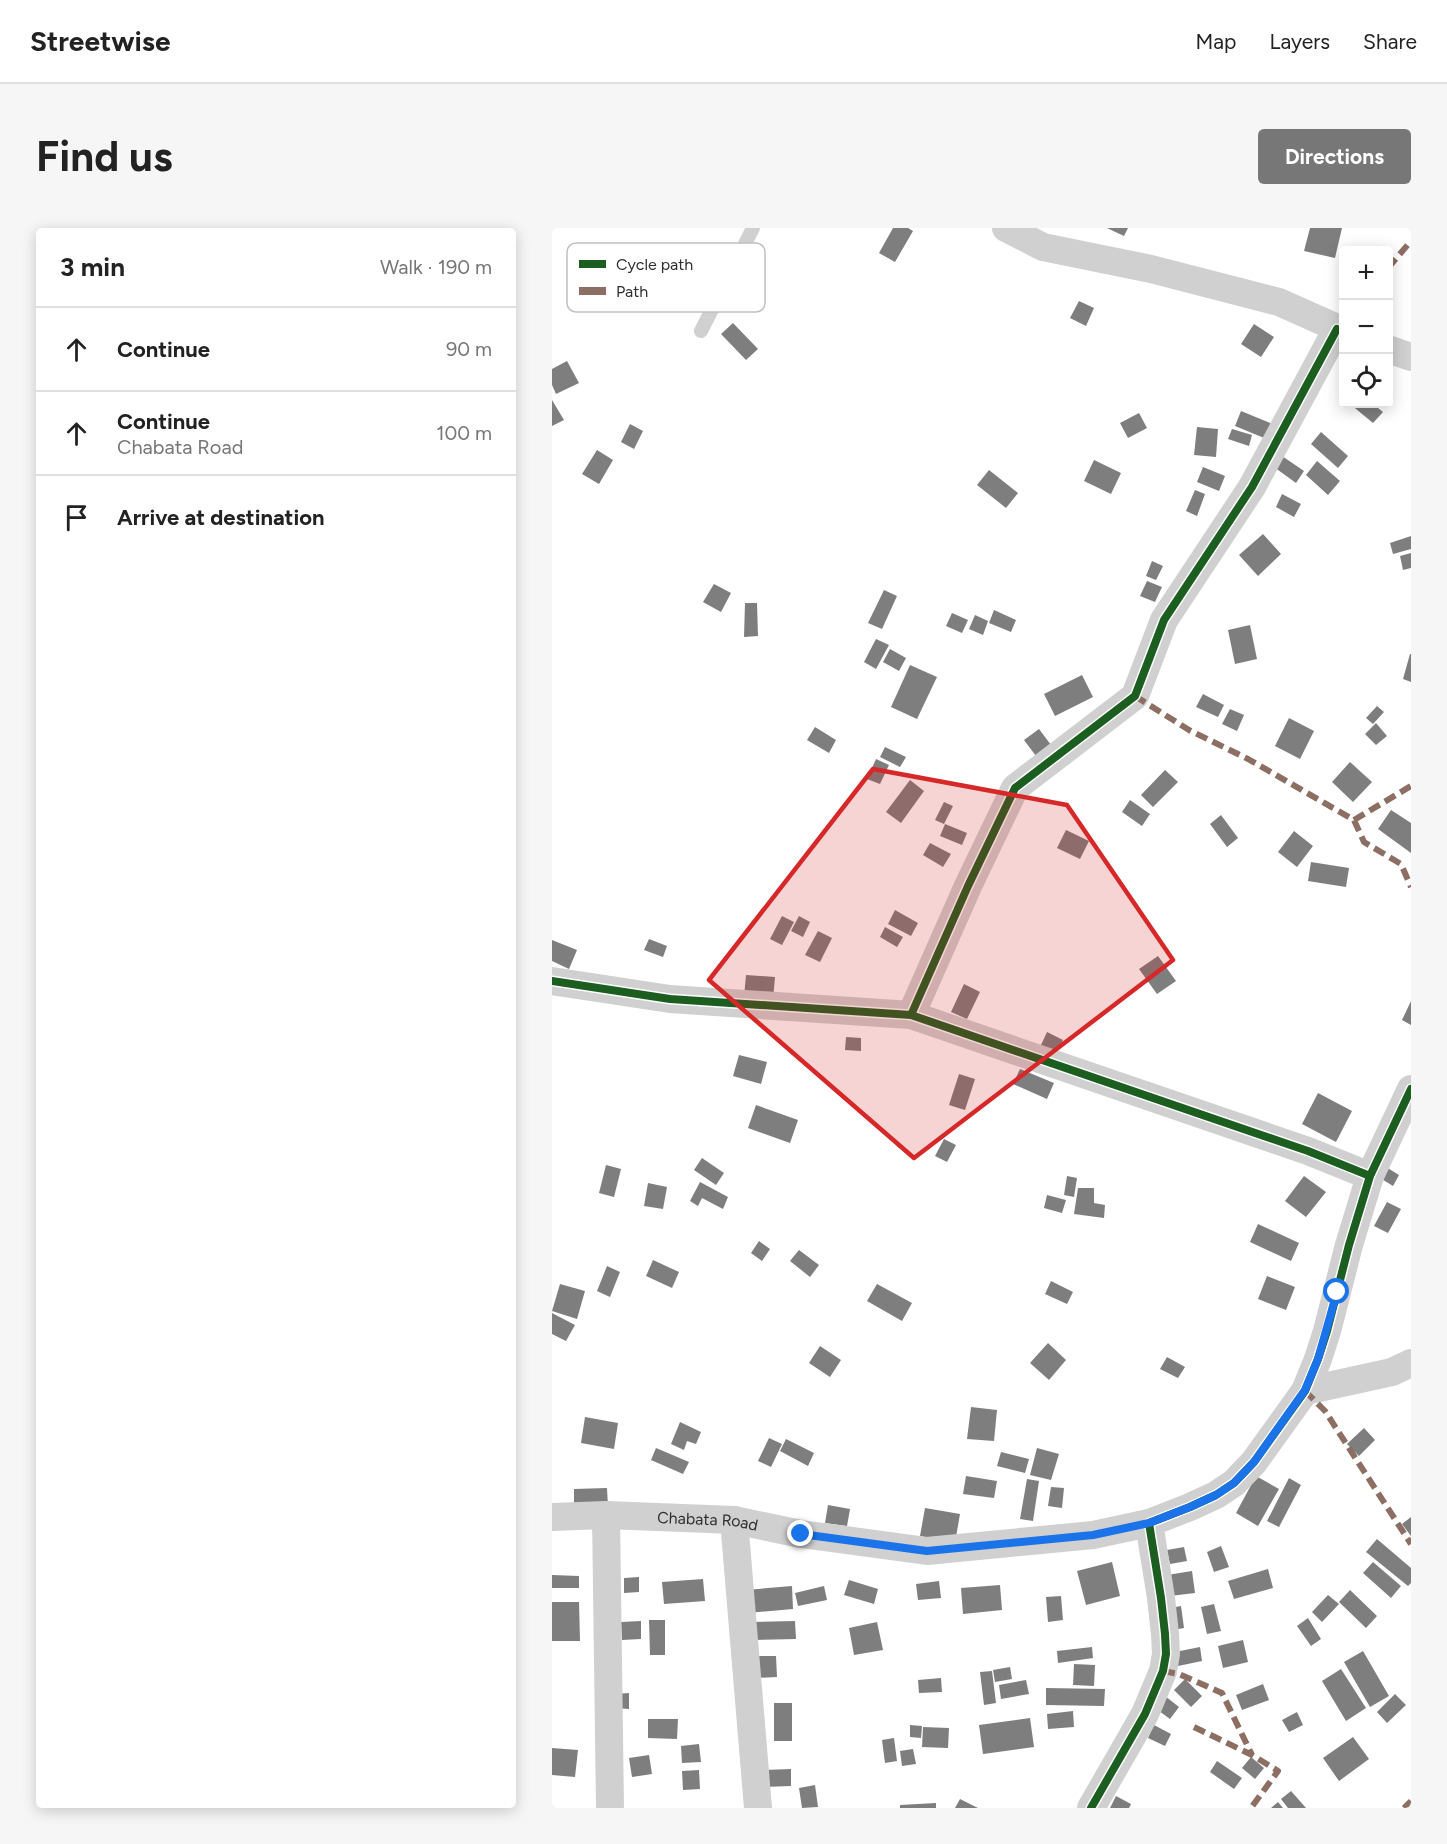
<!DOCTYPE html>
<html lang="en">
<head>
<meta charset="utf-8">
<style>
  body { margin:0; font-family:Figtree,sans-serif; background:#f6f6f6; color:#222 }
  .controls { position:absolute; right:18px; top:18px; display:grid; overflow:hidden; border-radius:6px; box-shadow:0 3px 15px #0003 }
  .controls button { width:54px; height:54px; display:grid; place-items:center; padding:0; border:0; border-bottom:2px solid #e0e0e0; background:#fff; color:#222; font:30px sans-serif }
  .stop { position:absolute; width:18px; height:18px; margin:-14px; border:4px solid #1a73e8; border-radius:50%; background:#fff }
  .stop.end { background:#1a73e8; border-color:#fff; box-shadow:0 2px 6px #0008 }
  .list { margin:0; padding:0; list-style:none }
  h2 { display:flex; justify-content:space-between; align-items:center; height:78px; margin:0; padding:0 24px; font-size:26px }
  h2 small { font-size:20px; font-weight:400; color:#767676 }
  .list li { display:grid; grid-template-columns:39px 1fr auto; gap:18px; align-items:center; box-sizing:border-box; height:84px; padding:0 24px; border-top:2px solid #e0e0e0 }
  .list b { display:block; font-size:22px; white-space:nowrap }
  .list p { margin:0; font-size:20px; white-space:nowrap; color:#767676 }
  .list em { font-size:20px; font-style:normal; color:#767676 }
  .icon { flex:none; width:33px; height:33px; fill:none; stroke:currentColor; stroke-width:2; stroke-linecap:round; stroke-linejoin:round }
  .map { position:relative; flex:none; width:859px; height:1580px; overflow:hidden; border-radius:6px }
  header { display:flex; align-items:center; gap:36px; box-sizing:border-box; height:84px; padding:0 30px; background:#fff; border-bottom:2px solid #e0e0e0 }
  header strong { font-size:28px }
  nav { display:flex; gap:33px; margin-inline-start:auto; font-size:21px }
  .intro { display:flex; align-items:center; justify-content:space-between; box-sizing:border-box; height:144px; padding:0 36px }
  h1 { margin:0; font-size:42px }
  .button { padding:15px 27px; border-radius:6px; background:#777; color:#fff; font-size:21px; font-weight:700 }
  main { display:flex; gap:36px; padding:0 36px }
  aside { flex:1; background:#fff; border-radius:6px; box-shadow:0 3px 15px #0003 }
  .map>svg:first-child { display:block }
  .building { fill:#7e7e7e }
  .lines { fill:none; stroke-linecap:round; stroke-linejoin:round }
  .lane { stroke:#d0d0d0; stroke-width:14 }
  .street { stroke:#d0d0d0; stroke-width:28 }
  .quiet { stroke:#8d6e63; stroke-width:6; stroke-dasharray:12 6; stroke-linecap:butt }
  .cycleway-casing { stroke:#fff; stroke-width:11 }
  .cycleway { stroke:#1b5e20; stroke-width:8 }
  .route { stroke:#1a73e8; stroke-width:8 }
  .marked { fill:#d62828; fill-opacity:0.2; stroke:#d62828; stroke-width:4.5; stroke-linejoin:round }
  .labels { text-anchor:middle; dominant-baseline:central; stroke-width:6; stroke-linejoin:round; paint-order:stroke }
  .street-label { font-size:16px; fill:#2e2e2e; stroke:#fff }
  .key { fill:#fff; stroke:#c0c0c0; stroke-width:1.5 }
  .key-label { font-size:16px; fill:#2e2e2e }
</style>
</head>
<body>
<header>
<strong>Streetwise</strong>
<nav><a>Map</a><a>Layers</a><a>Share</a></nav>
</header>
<div class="intro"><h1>Find us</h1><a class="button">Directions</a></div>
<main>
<aside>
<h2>3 min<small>Walk · 190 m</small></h2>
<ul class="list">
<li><svg class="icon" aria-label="ahead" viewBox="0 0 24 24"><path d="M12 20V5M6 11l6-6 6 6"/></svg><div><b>Continue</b></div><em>90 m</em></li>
<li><svg class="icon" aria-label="ahead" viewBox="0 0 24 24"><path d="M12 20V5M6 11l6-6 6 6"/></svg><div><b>Continue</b><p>Chabata Road</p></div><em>100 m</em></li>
<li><svg class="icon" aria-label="arrive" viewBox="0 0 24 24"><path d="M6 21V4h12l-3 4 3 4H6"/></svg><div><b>Arrive at destination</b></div></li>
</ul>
</aside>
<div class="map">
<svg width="859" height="1580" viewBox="0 0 859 1580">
  <rect width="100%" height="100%" fill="#fff"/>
  <path class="building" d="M341,0H356L361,3L343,34L327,25Z
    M555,0H576L572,8Z
    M758,0H790L783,30L752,23Z
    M527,73L542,80L534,98L518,90Z
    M181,95L206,121L194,132L169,106Z
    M702,96L722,109L709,129L689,116Z
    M15,133L27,155L4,166L0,157V141Z
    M0,172L12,192L0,198Z
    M798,176H821L831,184L821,195Z
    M689,183L723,197L717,212L683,198Z
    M587,185L595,200L576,210L568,195Z
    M78,196L91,203L82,221L69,214Z
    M645,199L666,201L664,229L642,227Z
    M680,201L700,207L697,218L676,211Z
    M769,204L796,228L786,240L759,216Z
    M45,222L61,232L47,256L30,246Z
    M730,228L752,243L744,255L722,239Z
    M542,232L569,245L559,266L532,253Z
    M765,233L788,253L776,267L754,247Z
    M651,239L673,248L667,263L645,254Z
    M437,242L466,265L454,280L425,257Z
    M643,262L653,266L645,288L634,283Z
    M730,266L749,276L742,289L724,279Z
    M711,306L729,326L706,348L687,327Z
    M859,308V321L841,326L838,315Z
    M859,325V340L851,342L848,328Z
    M600,333L611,338L604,352L594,348Z
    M595,353L610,359L603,374L588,368Z
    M162,356L179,365L169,384L151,374Z
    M332,362L345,368L330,401L316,395Z
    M193,375H205L206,408L192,409Z
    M442,382L464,392L459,404L437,395Z
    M400,385L416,392L410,405L394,398Z
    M423,387L436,393L431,407L417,401Z
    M698,397L705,431L683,436L676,402Z
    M324,411L337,417L324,441L312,434Z
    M338,421L354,430L347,443L331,434Z
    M858,426H859V454L851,451Z
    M358,437L385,449L365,491L339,479Z
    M530,447L541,469L503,488L492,466Z
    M651,466L672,477L666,489L644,479Z
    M825,478L832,484L821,496L814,490Z
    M678,481L692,487L685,503L670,496Z
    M737,490L762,503L748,531L723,518Z
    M824,495L835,508L824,517L813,506Z
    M263,499L284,512L277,525L255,512Z
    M487,501L505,525L490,536L472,512Z
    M333,519L354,529L348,539L328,529Z
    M324,531L337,537L328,556L315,551Z
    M798,534L820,554L801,574L780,554Z
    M613,542L626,554L601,579L589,567Z
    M358,552L372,563L349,595L334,584Z
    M578,572L598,586L590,598L570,584Z
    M392,574L401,578L392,596L383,592Z
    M839,582L859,595V625L826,601Z
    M669,587L686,610L675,619L658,596Z
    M393,596L415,605L410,617L388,608Z
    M514,602L537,613L528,631L505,620Z
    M742,603L761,618L745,639L726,624Z
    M378,615L399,626L391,639L371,627Z
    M759,634L797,640L794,659L756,653Z
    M343,682L366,695L359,708L336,696Z
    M230,688L242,694L230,717L218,711Z
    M247,688L258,694L251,709L239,703Z
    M333,699L351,709L345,719L328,709Z
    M266,703L280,710L268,734L253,727Z
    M97,711L115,718L111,729L92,722Z
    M0,712L25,722L17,741L0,733Z
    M606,728L624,753L605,766L587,741Z
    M194,747L223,749L221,772L192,769Z
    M412,756L428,764L415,791L399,784Z
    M859,773V797L850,792Z
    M495,804L511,812L505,825L489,817Z
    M294,809L309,810V823L293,822Z
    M187,827L215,834L209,856L181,848Z
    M468,841L502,855L495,871L461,856Z
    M407,846L423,851L413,882L397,877Z
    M766,865L800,883L784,914L750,896Z
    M204,877L246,892L238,915L196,900Z
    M392,911L404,917L395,934L383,928Z
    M150,930L172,945L164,957L142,942Z
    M54,937L69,941L62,969L47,965Z
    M834,939L847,947L841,958L828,950Z
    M515,948L525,950L522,969L512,967Z
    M752,948L774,964L754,989L733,973Z
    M148,954L176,969L171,981L150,970L146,978L138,973Z
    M96,955L115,959L111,981L92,978Z
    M526,960H542V975L553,977L552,990L522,986Z
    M495,967L514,972L510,985L492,980Z
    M835,974L849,981L836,1005L822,998Z
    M706,996L747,1015L739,1033L698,1014Z
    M207,1013L218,1021L210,1033L199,1025Z
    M247,1022L267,1037L258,1049L238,1033Z
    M101,1032L127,1044L120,1060L94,1048Z
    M55,1038L68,1044L58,1069L45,1063Z
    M715,1048L743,1059L734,1082L706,1071Z
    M499,1053L521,1064L515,1076L493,1066Z
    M8,1056L33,1063L25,1091L0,1083Z
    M325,1056L360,1075L350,1093L315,1073Z
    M0,1085L23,1097L14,1113L0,1106Z
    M496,1115L514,1132L497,1152L478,1135Z
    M268,1118L289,1132L278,1149L257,1135Z
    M615,1129L633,1139L626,1150L608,1141Z
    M419,1179L445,1182L442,1213L415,1211Z
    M33,1189L66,1195L62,1221L29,1215Z
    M128,1194L149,1204L144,1216L135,1213L132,1222L119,1216Z
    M812,1200L823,1212L807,1228L795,1216Z
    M217,1210L230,1216L219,1239L206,1233Z
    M234,1211L262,1225L256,1238L228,1223Z
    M104,1220L137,1234L131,1246L99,1232Z
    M485,1220L507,1226L499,1252L478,1247Z
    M449,1224L477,1231L473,1245L445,1238Z
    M414,1248L445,1253L442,1270L411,1266Z
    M704,1248L727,1261L706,1298L684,1285Z
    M737,1250L749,1257L727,1299L715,1293Z
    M475,1251L487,1253L481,1293L468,1291Z
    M499,1259L512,1260L510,1280L496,1278Z
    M55,1260L56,1279H22V1261Z
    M276,1277L298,1281L295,1298L273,1295Z
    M373,1280L408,1286L403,1315L368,1308Z
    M859,1289V1308L850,1296Z
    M825,1311L859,1340V1355L856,1358L814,1324Z
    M669,1318L677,1339L662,1344L655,1324Z
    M632,1319L635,1333L618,1336L615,1322Z
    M560,1334L568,1368L534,1377L525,1343Z
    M821,1334L849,1358L839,1370L811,1345Z
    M716,1341L721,1360L682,1371L676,1353Z
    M640,1343L643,1365L618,1368L615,1347Z
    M0,1347L27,1348V1360H0Z
    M87,1349V1364L72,1365V1350Z
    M151,1351L153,1373L112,1376L110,1354Z
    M297,1352L326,1361L322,1376L292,1367Z
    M387,1353L389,1370L366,1372L364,1356Z
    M448,1357L450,1382L411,1386L409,1360Z
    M240,1358L241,1381L195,1385L194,1362Z
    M272,1358L275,1372L246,1378L243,1365Z
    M798,1362L825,1388L814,1400L787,1374Z
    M776,1367L787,1376L770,1394L760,1384Z
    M509,1368L511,1392L496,1394L494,1369Z
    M0,1374H27L28,1413H0Z
    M662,1376L669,1403L655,1406L649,1379Z
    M629,1378L632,1400L621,1402L618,1380Z
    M756,1390L769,1411L759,1418L745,1398Z
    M97,1392H113V1427H98Z
    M89,1393V1411L70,1412L69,1394Z
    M243,1393L244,1411L200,1412V1394Z
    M325,1394L331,1422L302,1427L297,1400Z
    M691,1412L696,1434L671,1440L666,1418Z
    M540,1419L541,1430L506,1435L505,1423Z
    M648,1419L650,1433L626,1438L623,1424Z
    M811,1423L837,1468L818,1479L792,1434Z
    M202,1428H224L225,1449L203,1450Z
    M522,1436L543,1437L542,1458L521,1457Z
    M458,1439L460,1451L443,1454L441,1442Z
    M789,1441L814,1480L794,1493L770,1453Z
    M440,1443L444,1475L432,1477L428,1444Z
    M389,1450L390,1464L367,1465L366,1452Z
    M633,1451L650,1468L639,1479L622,1462Z
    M474,1452L477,1466L449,1471L447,1457Z
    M711,1456L717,1472L690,1482L684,1467Z
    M494,1460L553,1461L552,1478L494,1477Z
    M77,1465V1481L63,1480V1466Z
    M843,1466L854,1477L835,1495L825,1484Z
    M613,1468L627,1479L618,1491L603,1480Z
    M222,1475H240V1513H222Z
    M521,1483L522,1499L496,1501L495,1486Z
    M745,1484L751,1497L737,1504L730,1492Z
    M478,1490L482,1519L431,1526L427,1497Z
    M96,1491H126L125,1511L96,1510Z
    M358,1497L370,1498L369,1510L358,1509Z
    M602,1497L619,1506L613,1518L596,1510Z
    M371,1499L397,1500L396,1520L370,1519Z
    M801,1509L817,1531L787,1553L771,1530Z
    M342,1510L345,1533L333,1535L330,1512Z
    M147,1516L149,1534L130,1535L129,1518Z
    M0,1520L26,1522L23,1549L0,1547Z
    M361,1521L364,1536L350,1538L348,1523Z
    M97,1527L100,1546L80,1549L77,1530Z
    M699,1529L712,1540L703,1551L690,1540Z
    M665,1533L690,1550L682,1561L658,1544Z
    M239,1541V1558L211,1559V1542Z
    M147,1542L148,1561L131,1562L130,1543Z
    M263,1557L266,1579L250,1580L247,1560Z
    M739,1563L754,1580H736L729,1571Z
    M564,1568L579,1576L577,1580H558Z
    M408,1571L426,1580H403Z
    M726,1574L731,1580H719Z
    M384,1575V1580H348V1577Z"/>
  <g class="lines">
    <path class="lane" d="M149,103L201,0"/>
    <g class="street">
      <path d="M454,0L491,19L599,41L727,74L792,103"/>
      <path d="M836,121L859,129"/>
      <path d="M0,753L118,771L359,787L756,923L818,948"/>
      <path d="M359,787L416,658L463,560L583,468L612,392L700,259L785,101"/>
      <path d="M753,1163L840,1144L859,1135"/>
      <path d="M54,1287L58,1580"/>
      <path id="s1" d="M0,1289L54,1287L182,1292L249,1306L375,1323L541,1307L597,1295"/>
      <path d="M182,1292L206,1580"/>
      <path d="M539,1580L593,1486L611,1443L614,1426L613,1406L609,1370L597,1295L638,1279L664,1267L682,1255L702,1234L753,1163L766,1131L775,1103L797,1017L818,948L859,861"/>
    </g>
    <path class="quiet" d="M836,40L859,13
      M583,468L637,502L696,531L802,592L812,614L849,636L859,659
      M802,592L859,558
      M753,1163L773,1183L859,1316
      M611,1443L627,1446L670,1465L700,1527
      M642,1499L700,1527L726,1543L699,1580
      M852,1580L859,1573"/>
    <defs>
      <path id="cycleway" d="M0,753L118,771L359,787L756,923L818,948
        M359,787L416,658L463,560L583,468L612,392L700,259L785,101
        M539,1580L593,1486L611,1443L614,1426L613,1406L609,1370L597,1295L638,1279L664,1267L682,1255L702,1234L753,1163L766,1131L775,1103L797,1017L818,948L859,861"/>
    </defs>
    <use href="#cycleway" class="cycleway-casing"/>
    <use href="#cycleway" class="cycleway"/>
  </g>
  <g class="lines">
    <path class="route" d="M249,1306L375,1323L541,1307L597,1295L638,1279L664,1267L682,1255L702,1234L753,1162L766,1131L785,1064"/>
  </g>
  <path class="marked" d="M321,541L515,577L621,732L362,930L157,752Z"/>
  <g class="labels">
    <g class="street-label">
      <text stroke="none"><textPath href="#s1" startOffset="156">Chabata Road</textPath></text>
    </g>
  </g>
  <rect x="15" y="15" width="198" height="69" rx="9" class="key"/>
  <rect x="27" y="32" width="27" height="8" fill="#1b5e20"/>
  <rect x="27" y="59" width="27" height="8" fill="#8d6e63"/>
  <g class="key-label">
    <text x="64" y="42">Cycle path</text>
    <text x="64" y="69">Path</text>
  </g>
</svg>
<div class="controls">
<button>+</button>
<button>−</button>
<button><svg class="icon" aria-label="locate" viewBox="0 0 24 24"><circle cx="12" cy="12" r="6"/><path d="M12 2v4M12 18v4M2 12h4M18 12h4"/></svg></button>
</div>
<div class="stop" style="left:785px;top:1064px"></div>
<div class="stop end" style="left:249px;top:1306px"></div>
</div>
</main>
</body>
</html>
